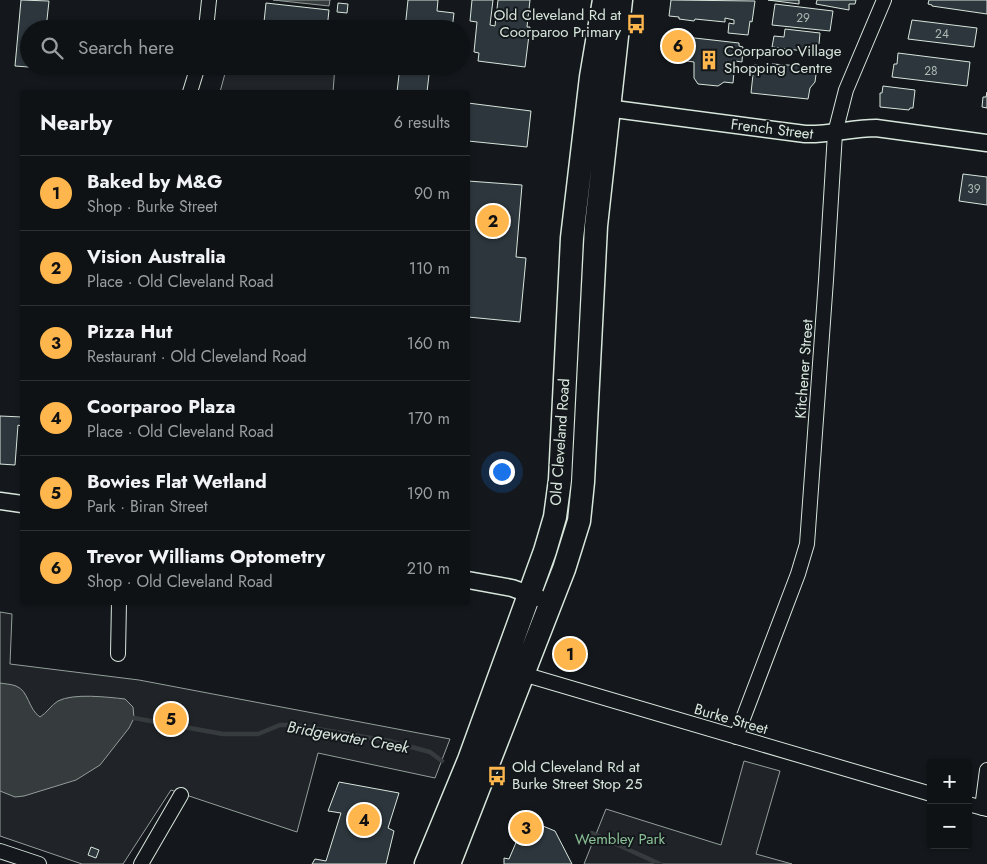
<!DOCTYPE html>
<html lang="en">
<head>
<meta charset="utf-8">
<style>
  body { margin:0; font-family:Jost,sans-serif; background:#1d2022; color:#f1f3f6 }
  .controls { position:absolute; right:15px; bottom:15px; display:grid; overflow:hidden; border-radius:5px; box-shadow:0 1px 4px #0004 }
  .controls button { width:45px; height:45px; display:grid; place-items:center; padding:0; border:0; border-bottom:1px solid #2f3234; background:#0f1215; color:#f1f3f6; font:25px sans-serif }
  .you { position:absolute; left:501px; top:471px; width:18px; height:18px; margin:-12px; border:4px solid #fff; border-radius:50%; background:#1a73e8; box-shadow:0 0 0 8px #1a73e833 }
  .badge { display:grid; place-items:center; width:32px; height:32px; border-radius:50%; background:#ffb74d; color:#111; font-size:16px; font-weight:700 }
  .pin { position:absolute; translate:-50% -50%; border:2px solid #fff; box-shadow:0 1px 5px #0006 }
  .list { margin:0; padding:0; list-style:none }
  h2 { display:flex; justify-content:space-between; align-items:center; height:65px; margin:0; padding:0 20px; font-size:21px }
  h2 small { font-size:16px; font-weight:400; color:#9b9ea0 }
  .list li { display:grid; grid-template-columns:32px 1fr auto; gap:15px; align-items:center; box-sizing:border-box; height:75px; padding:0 20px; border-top:1px solid #2f3234 }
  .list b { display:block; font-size:19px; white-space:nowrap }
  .list p { margin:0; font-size:16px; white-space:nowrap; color:#9b9ea0 }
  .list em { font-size:16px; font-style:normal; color:#9b9ea0 }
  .icon { flex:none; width:28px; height:28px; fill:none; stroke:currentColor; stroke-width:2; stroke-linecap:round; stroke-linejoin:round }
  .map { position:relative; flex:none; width:987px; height:864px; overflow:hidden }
  .search { position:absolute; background:#0f1215; box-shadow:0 1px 4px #0004; left:20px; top:20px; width:450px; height:55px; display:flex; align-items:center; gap:12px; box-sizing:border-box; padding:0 18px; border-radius:28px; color:#9b9ea0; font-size:19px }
  .panel { position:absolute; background:#0f1215; box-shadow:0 1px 4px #0004; left:20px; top:90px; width:450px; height:515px; border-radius:5px }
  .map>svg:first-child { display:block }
  .green { fill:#202428; stroke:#939e99 }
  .water { fill:#363b3e; stroke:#939e99 }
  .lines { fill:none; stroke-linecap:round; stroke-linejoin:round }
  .stream { stroke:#363b3e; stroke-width:4.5 }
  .building { fill:#2c363c; stroke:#d8e6dc }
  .minor-casing { stroke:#d8e6dc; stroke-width:16 }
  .tertiary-casing { stroke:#d8e6dc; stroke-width:19 }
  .trunk-casing { stroke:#d8e6dc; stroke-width:25 }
  .minor { stroke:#14181c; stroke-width:14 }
  .tertiary { stroke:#14181c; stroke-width:16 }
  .trunk { stroke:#14181c; stroke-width:22 }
  .labels { text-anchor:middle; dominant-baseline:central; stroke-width:4; stroke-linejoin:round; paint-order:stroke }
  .number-label { font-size:12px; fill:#adbab4 }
  .poi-label { font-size:15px; fill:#d8e6dc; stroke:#14181c; text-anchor:start }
  .street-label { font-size:15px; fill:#d8e6dc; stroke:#14181c }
  .park-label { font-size:15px; fill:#8ac095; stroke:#14181c }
  .water-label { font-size:16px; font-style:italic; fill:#d8e6dc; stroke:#14181c }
</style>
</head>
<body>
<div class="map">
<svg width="987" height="864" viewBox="0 0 987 864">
  <rect width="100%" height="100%" fill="#14181c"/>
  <path class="green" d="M227,66H335L333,92H220Z
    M0,612L12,614L10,664L139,680L450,739L435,778L318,753L297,832L171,790L123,864H82L0,836Z
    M744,761L780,771L756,854L792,864H584L606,809L721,845Z"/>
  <path class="water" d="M273,0H330L329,6Z
    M0,683C5,684 11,684 16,686C29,691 28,709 40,717C47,713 51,705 58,701C73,693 107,697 125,699L133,707L134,718L129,728L100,765L76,780L24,796L15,797L0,791Z"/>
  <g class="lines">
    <path class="stream" d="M134,718L223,734H258L280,725H294L389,741L430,752L442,761
      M592,833L660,864"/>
  </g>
  <path class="building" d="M21,0L49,1L46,29H29V66H42V68L15,66Z
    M408,0H438L437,11L454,13L452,29L435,27L434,29H405Z
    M472,0H493L490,25L495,26L498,0H530L527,27H530L525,67L478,61L479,53L474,52L477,22L470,21Z
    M671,0L755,1L752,22L750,21L748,35L728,33L729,23L734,24V20L725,18V22L695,19L694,21L679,19V17L669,16Z
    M768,0H799V4Z
    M817,0H856L855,4H849V10L816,4Z
    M929,0H987V14L932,6V5L928,4Z
    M266,3L329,10L327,29L264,22Z
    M338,3L348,4L347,13L337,12Z
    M775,4L833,11L830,31L772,25Z
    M912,20L977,28L974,47L908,39Z
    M785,29L820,33L819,44H813L812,52L772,47L774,36L784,37Z
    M668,35L739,43V46L743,47L742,62L735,61L733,83L724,82L718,86L698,84L694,78V62L665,58Z
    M898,53L970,62L967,86L892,77L894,64H897Z
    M772,64L817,67L815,82L810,88L808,99L751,93L754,65L772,67Z
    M400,66H430L427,92H397Z
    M883,86L915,90L913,108H910L909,110L880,107V93H882Z
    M987,92V108L982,107L983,97H986Z
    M468,103L531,111L527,147L468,141Z
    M963,174L987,177V205L959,201Z
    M468,181L522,185L516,257L526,258L520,322L468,317Z
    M0,416L22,417L21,426L18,425L15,465L0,464Z
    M339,782L399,793L388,828L394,831L386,864H312L315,859L326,861L341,813L328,811Z
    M526,819L555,831L572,864H504V858L509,859Z
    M91,847L99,850L96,858L88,855Z"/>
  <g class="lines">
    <defs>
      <path id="minor" d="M206,29L209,0
        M190,92L198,66
        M118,654L119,602
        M523,674L931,794
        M736,737L798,574L807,544L826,280L835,133L846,90L884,0
        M968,804L987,809
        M982,808L987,770
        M0,851L39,864
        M141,864L181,795"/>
      <path id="tertiary" d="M599,107L805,134C829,135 852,128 876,128L987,143
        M0,501L22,504
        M468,580L512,588L539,598"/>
      <path id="trunk" d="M426,864L469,760L545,551L555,517L560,480L572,238L591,77L604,0
        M449,864L564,569L579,521L583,482L596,226L621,0"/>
    </defs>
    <use href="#minor" class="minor-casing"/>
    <use href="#tertiary" class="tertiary-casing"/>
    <use href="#trunk" class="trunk-casing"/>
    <use href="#minor" class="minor"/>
    <use href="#tertiary" class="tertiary"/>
    <use href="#trunk" class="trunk"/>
  </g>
  <defs>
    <symbol id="bus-bare" viewBox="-9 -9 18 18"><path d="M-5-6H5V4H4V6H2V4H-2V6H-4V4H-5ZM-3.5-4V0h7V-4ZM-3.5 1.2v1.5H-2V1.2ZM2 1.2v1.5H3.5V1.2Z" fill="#ffb74d" stroke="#14181c" stroke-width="2.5" paint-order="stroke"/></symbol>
    <symbol id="building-bare" viewBox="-9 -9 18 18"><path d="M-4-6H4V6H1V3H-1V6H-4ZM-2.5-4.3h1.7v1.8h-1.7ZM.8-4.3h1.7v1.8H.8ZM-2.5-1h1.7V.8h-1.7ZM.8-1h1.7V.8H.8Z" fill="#ffb74d" stroke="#14181c" stroke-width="2.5" paint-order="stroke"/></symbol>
  </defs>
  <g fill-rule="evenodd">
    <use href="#bus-bare" x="622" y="10" width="28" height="28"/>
    <use href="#building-bare" x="695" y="46" width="28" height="28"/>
    <use href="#bus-bare" x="483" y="762" width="28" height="28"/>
  </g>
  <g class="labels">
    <g class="number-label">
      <text x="803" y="18">29</text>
      <text x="942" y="34">24</text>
      <text x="931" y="71">28</text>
      <text x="974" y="189">39</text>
    </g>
    <g class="poi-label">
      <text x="621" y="15" text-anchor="end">Old Cleveland Rd at<tspan x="621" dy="17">Coorparoo Primary</tspan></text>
      <text x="724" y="51">Coorparoo Village<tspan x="724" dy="17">Shopping Centre</tspan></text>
      <text x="512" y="767">Old Cleveland Rd at<tspan x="512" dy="17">Burke Street Stop 25</tspan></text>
    </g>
    <g class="street-label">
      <text transform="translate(772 129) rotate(7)">French Street</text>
      <text transform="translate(804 369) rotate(-86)">Kitchener Street</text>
      <text transform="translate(560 442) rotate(-86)">Old Cleveland Road</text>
      <text transform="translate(731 719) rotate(16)">Burke Street</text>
    </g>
    <g class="park-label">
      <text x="620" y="839">Wembley Park</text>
    </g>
    <g class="water-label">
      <text transform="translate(348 737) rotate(10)">Bridgewater Creek</text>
    </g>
  </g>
</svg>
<div class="controls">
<button>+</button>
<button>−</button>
</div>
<div class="you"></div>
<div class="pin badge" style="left:570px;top:654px">1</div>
<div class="pin badge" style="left:493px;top:221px">2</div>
<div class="pin badge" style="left:526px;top:828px">3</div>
<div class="pin badge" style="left:364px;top:820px">4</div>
<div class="pin badge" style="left:171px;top:719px">5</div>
<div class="pin badge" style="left:678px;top:46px">6</div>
<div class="search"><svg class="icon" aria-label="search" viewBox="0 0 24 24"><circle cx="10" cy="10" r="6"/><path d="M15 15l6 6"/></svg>Search here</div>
<section class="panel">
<h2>Nearby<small>6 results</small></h2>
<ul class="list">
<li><span class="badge">1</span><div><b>Baked by M&amp;G</b><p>Shop · Burke Street</p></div><em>90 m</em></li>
<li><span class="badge">2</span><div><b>Vision Australia</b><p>Place · Old Cleveland Road</p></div><em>110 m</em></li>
<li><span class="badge">3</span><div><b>Pizza Hut</b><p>Restaurant · Old Cleveland Road</p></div><em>160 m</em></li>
<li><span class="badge">4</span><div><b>Coorparoo Plaza</b><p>Place · Old Cleveland Road</p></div><em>170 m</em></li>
<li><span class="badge">5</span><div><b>Bowies Flat Wetland</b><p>Park · Biran Street</p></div><em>190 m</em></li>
<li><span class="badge">6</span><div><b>Trevor Williams Optometry</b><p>Shop · Old Cleveland Road</p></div><em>210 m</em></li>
</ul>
</section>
</div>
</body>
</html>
